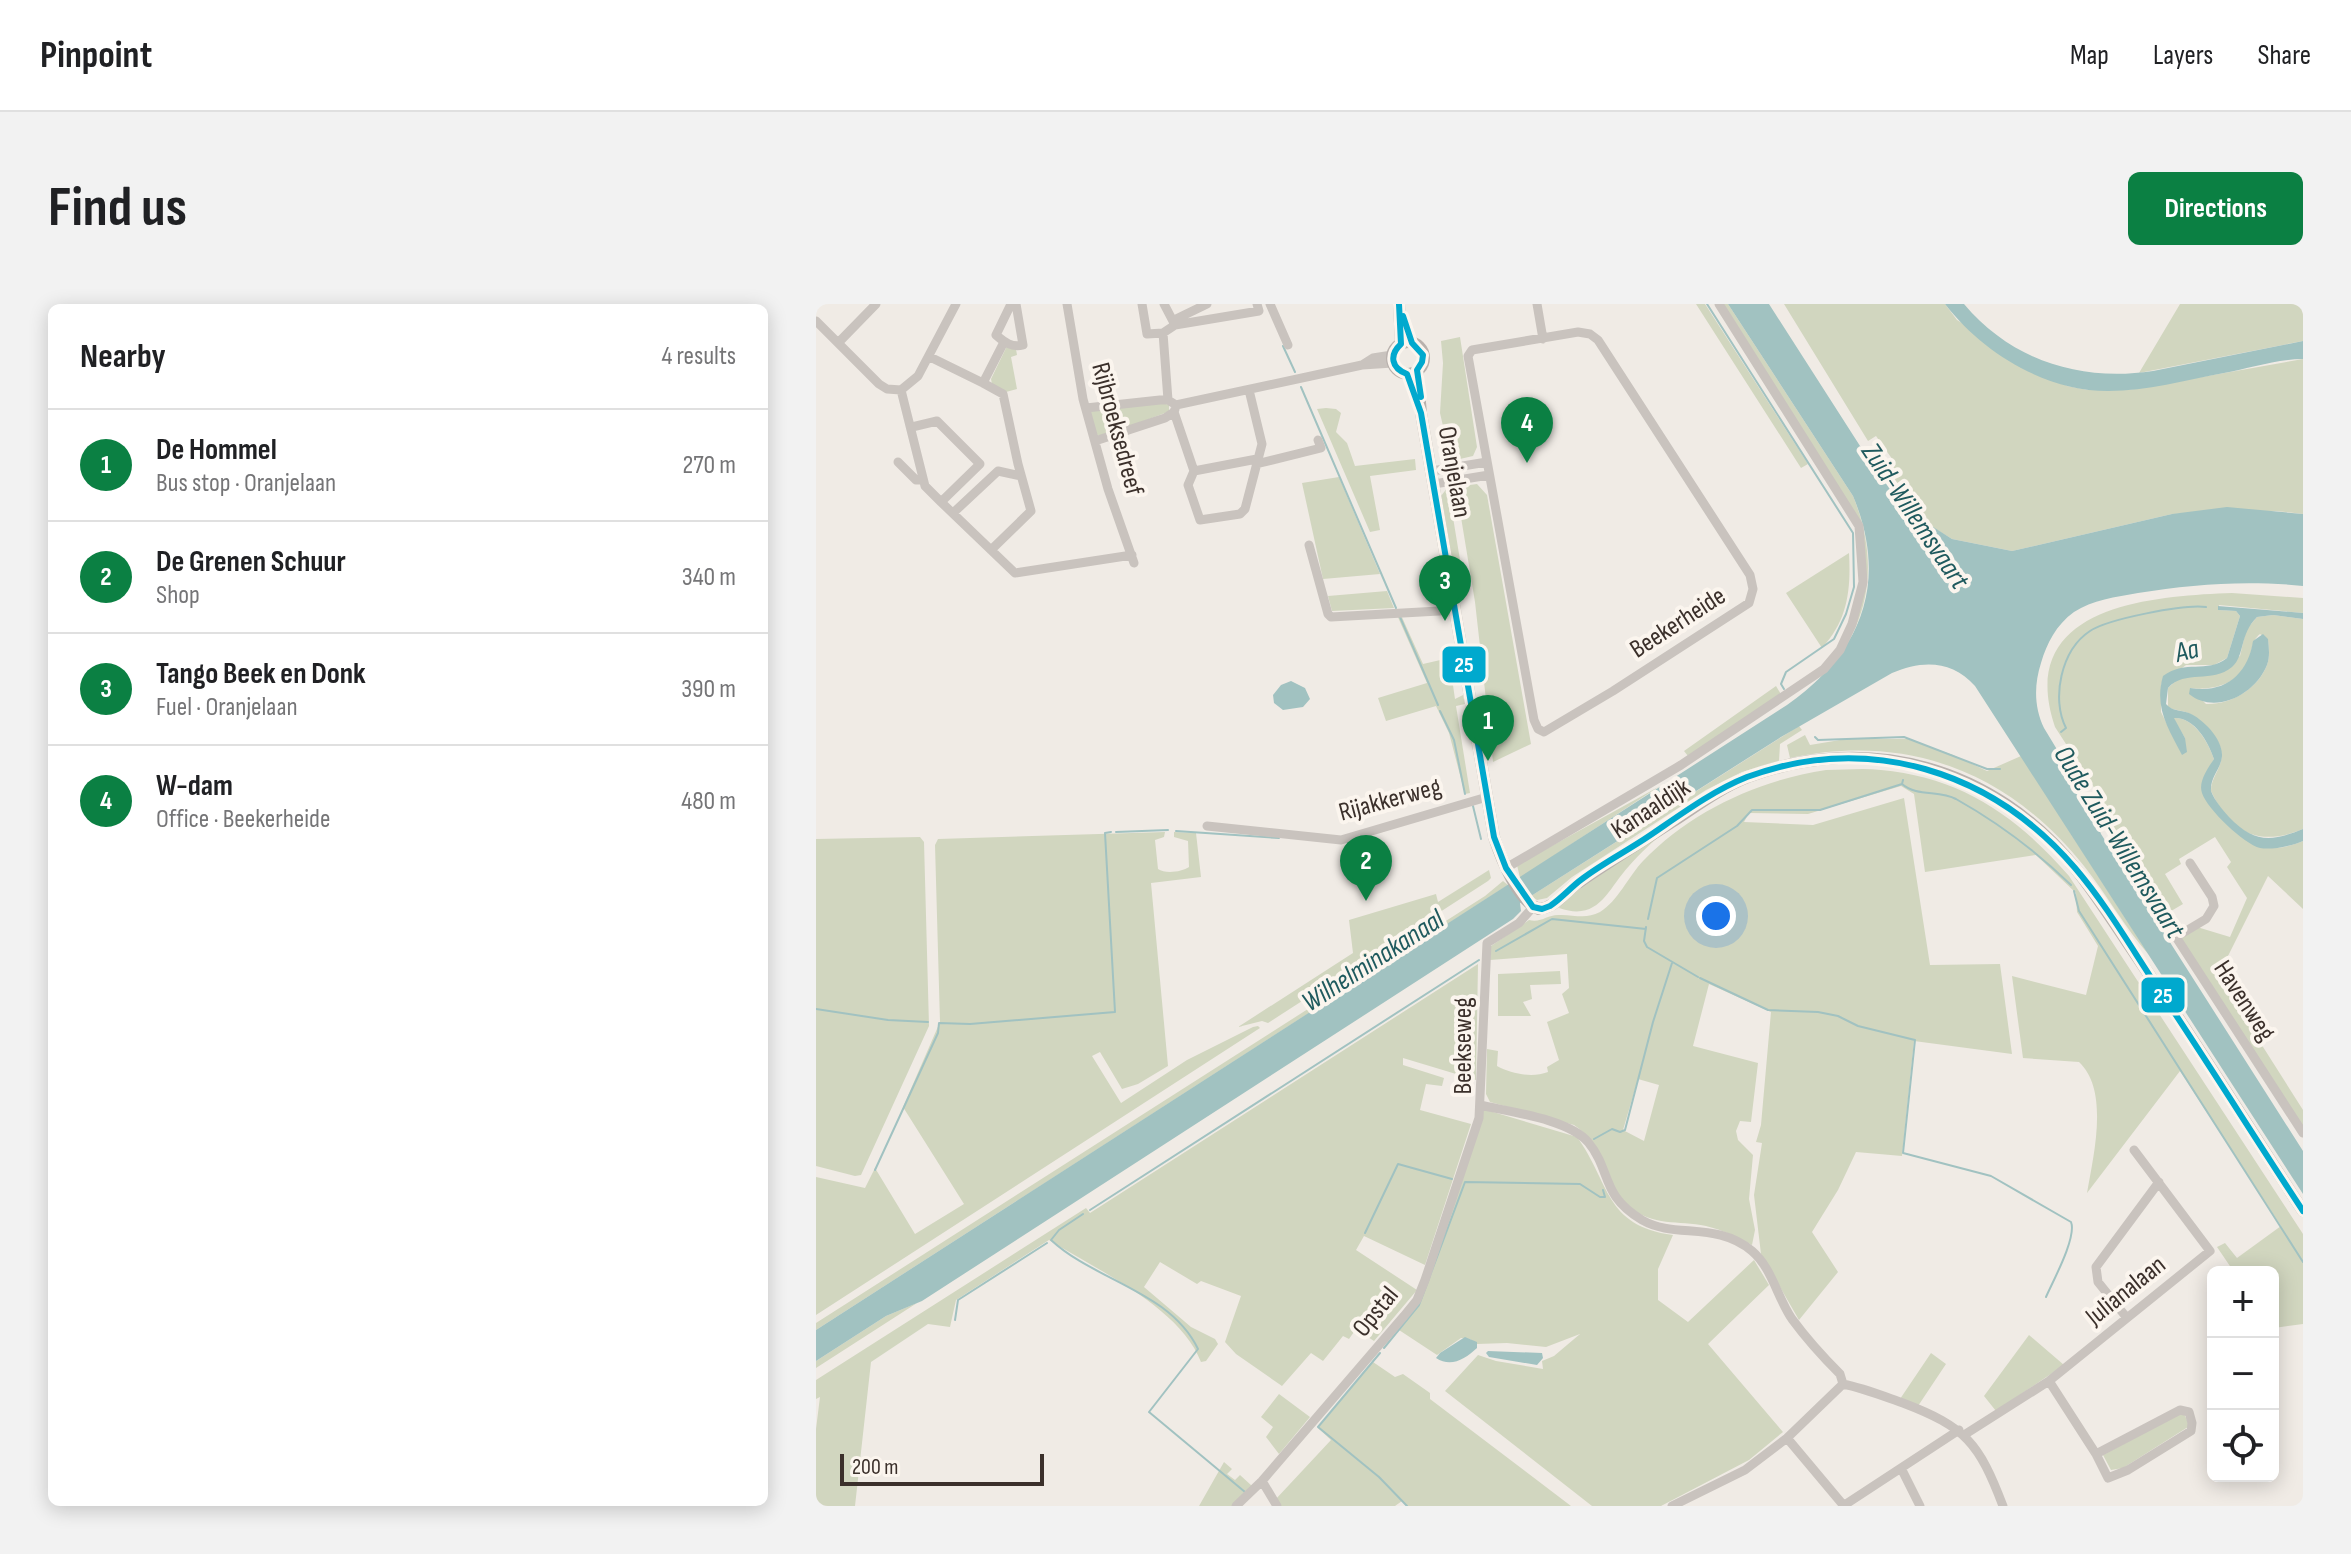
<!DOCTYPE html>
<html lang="en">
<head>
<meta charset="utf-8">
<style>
  body { margin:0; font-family:"Sofia Sans Condensed",sans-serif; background:#f2f2f2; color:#202124 }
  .controls { position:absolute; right:24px; bottom:24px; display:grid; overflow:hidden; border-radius:12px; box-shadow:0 4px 20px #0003 }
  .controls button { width:72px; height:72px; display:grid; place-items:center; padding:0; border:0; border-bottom:2px solid #e0e0e0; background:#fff; color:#202124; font:40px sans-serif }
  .scale { position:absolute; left:24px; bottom:20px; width:204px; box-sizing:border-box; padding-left:8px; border:4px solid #3b302b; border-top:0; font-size:22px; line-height:28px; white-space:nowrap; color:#3b302b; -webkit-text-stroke:6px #fbf5ee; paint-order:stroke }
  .you { position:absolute; left:900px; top:612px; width:28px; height:28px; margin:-20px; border:6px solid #fff; border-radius:50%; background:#1a73e8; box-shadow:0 0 0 12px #1a73e833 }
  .badge { display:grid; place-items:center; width:52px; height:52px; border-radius:50%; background:#0b8043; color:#fff; font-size:26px; font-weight:700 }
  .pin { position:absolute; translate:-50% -66px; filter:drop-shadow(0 2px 4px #0008) }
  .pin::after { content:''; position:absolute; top:42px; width:28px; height:24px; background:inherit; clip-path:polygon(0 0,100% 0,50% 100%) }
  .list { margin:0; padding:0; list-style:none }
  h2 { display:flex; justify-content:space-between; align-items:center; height:104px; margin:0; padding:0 32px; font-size:34px }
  h2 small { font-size:26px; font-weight:400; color:#757577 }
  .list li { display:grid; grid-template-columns:52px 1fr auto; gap:24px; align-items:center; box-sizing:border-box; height:112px; padding:0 32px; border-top:2px solid #e0e0e0 }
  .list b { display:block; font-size:30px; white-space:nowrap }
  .list p { margin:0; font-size:26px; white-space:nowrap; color:#757577 }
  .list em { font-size:26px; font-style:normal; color:#757577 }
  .icon { flex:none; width:44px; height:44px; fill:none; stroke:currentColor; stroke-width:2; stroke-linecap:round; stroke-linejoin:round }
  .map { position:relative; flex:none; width:1487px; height:1202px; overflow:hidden; border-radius:12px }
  header { display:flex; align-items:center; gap:48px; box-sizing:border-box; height:112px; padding:0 40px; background:#fff; border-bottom:2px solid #e0e0e0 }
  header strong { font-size:38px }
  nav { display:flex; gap:44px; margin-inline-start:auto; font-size:28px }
  .intro { display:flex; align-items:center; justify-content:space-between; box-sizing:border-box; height:192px; padding:0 48px }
  h1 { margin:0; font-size:56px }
  .button { padding:20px 36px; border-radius:12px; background:#0b8043; color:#fff; font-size:28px; font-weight:700 }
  main { display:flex; gap:48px; padding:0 48px }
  aside { flex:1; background:#fff; border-radius:12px; box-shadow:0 4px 20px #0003 }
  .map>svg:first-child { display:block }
  .green { fill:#d1d6bf; fill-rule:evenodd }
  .water { fill:#a1c2c1 }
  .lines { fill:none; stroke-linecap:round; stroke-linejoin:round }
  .stream { stroke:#a1c2c1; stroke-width:2 }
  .minor { stroke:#c9c3be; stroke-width:9 }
  .major { stroke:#b8b1ad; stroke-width:12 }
  .bus-1-casing { stroke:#fbf5ee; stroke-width:12 }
  .bus-1 { stroke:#00a9ce; stroke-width:6 }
  .labels { text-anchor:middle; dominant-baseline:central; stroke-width:8; stroke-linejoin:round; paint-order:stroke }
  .street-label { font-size:26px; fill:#3b302b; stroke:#fbf5ee }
  .water-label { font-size:28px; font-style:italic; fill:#1f5a5e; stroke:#fbf5ee }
  .line-badge { stroke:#fbf5ee; stroke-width:3 }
  .badge-label { font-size:22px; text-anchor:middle; font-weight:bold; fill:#fff }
</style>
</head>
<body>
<header>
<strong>Pinpoint</strong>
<nav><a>Map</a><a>Layers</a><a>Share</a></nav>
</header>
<div class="intro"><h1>Find us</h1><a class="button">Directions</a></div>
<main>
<aside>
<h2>Nearby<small>4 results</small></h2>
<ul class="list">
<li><span class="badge">1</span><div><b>De Hommel</b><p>Bus stop · Oranjelaan</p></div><em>270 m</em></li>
<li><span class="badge">2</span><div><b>De Grenen Schuur</b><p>Shop</p></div><em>340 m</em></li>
<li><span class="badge">3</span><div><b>Tango Beek en Donk</b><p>Fuel · Oranjelaan</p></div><em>390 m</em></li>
<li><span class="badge">4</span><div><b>W-dam</b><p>Office · Beekerheide</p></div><em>480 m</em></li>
</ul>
</aside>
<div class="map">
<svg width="1487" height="1202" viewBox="0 0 1487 1202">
  <rect width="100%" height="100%" fill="#f0ebe5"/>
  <path class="green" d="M880,0H889L992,160L985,164Z
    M904,0H912L1037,192C1065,261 1054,325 1001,379L1042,312L1048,235Z
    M968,0H1129L1141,16L1251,82L1272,86H1312L1487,55V210L1460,207L1356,210L1196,247L1136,235L1100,213L1071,182L1079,159L1060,132L1052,137Z
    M1364,0H1487V37L1323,69Z
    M644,33L661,143L657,152L635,157L624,109L627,59L625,37Z
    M191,42L200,45L201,51L195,53L201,85L190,88L176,80L175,75Z
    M347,99L353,101V107L349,109L285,133L280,130L274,109L277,105Z
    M510,104L520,105L525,109L520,128L531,139L539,162L599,155L600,166L554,172L564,226L554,228L501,105Z
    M523,173L564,270L507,275L486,179Z
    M661,180L671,191L715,440L677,458L659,298L640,183Z
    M632,183L645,262L636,263L625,192Z
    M1033,249C1035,285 1032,316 1006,344L970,289Z
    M571,287L578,304L516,307L512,292Z
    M1416,289L1487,294V309L1403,301L1402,306L1420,307L1424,312L1411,354L1398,361H1370L1345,380V408L1366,450L1369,434L1357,414C1377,412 1392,437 1398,455L1386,481C1409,521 1435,560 1487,537V605L1452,572L1402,672L1487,806V827L1365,634L1381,623L1414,633L1431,594L1411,563L1415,558L1399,533L1363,555L1365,560L1349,570L1367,600L1350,610L1303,537L1281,488L1239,423C1198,302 1334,292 1416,289Z
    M581,311H585L607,360L633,354L639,395L647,391L649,400L640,402L654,489L649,490L633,429L620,402L570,417L562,394L611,379Z
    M1457,311L1487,315V525C1444,543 1415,530 1395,487C1395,475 1402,469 1405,457C1409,438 1391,421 1376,411C1369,406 1359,407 1352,403V384L1363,374L1424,352L1430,326L1441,313ZM1444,330L1452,336C1453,344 1454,353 1451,361C1442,385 1414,401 1390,400L1374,384C1395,387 1422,380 1431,360C1437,349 1434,338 1444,330Z
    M960,382L966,392L872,452L868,447Z
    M983,422L986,426L964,440L963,457L926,468L890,486L756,573L731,594L721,596L715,592Z
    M989,431L994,441L1030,435H1092L1137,451L1171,467L1205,452L1333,651C1309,624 1291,591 1268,562C1193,468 1092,429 974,454L971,441Z
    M1010,466C1028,466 1047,464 1065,466C1145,473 1202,513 1253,572L1487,930V1020L1458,1024L1457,968H1418L1401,943L1409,939L1421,954L1465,922L1364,767L1271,889C1277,853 1294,787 1263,758L1207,754L1196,672L1270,691L1282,642L1261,608L1260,589L1220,551L1109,568L1098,490L1085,482L992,510L933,509L928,518L997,521L1088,494L1114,661L1184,660L1196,750L1098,737L1086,852L1040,848L1022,886L996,928L1022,968L983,1016L945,950L938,891L946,839L940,838L945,821L955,708L893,680L877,742L942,759L935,818L924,817L920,827L922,836L937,851L933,895L939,926L936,941C921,933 907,926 890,922C862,916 837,923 813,902C788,880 787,839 758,821L674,798L670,790L671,745L682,747L681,762C696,770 716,774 732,768L731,763L743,756L731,718L753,709L746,690L753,684L751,650L674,656L675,642L713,616C725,619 731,611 742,611C757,610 769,616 784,608C802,597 812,573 827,557C875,507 943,476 1010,466ZM822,775L843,781L828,837L807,826Z
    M844,482L704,574L701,561Z
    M850,526C838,537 824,549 813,562C791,586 783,618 743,604L749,595Z
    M349,528L348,533L339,536L342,565C349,570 366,568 373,563L372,537L358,533V528L380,529L385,573L335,579L352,762L322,780L306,785L284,748L276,752L305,799L371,756L437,723L442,722L444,724L0,1011V873L49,884L59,864L99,930L148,900L87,803L124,718L119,541L122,535Z
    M104,533L108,538L113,722L45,871L39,872L0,862V535Z
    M673,566L675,574L672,577L452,719L446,717L422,723L537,649L533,616L620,590L622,598Z
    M687,577L692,581L0,1026V1019L669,592Z
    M662,660L660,776L587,754V761L628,774L626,782L610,780L604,806L655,820L609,961L548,932L540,946L601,986L558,1037L540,1025L533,1035L527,1032L507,1057L495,1049L466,1082L420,1050L409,1038L425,992L385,977L381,980L344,958L328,983L375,1023L399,1035L402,1040L390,1057L385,1058C364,1003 281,966 233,936L140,996L134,1023L112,1020L55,1058L39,1202H0V1125L4,1093L0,1095V1076L270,904L274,909Z
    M744,667L745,680L714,681L716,695L707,698L715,712H682V670Z
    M667,805L761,833C794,878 788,922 857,931L842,965V996L872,1018L938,956L953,981L892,1040L967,1128L933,1156L845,1202H776L629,1087L662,1051L680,1057L727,1065L726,1057L738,1052L764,1030L730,1043L691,1039L661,1040L654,1035L645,1034L621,1051L583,1026L600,1004L616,969Z
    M101,999L0,1064V1057L70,1012Z
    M1213,1031L1248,1061L1180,1107L1168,1092Z
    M1115,1049L1130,1060L1102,1102L1084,1095Z
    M557,1058L579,1073L587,1070L614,1089V1095L755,1202H590L586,1197L579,1202H463L459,1196L515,1136L502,1124Z
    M463,1090L494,1113L463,1150L450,1133L457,1123L445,1113Z
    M1367,1108L1373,1120L1372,1123L1307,1164L1295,1166L1287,1151Z
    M408,1158L416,1165L411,1170L419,1176L424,1171L436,1182L416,1202H383Z"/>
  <path class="water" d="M912,0H953L1062,170L1100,212L1136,235L1196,247L1356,210L1411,203L1487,210V282C1431,276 1377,280 1322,289C1300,293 1276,296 1258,308C1240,321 1231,339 1225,359C1218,381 1218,403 1228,424L1271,495L1285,530L1487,847V890L1159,382C1136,356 1106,356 1076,369L965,433L704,599L705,607L697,615L106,997L70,1012L0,1057V1026L971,401C1046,349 1073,278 1037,192Z
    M1129,0H1148C1196,57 1265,78 1337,67L1487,37V55C1461,55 1434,64 1408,69C1370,76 1331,87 1292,87C1229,87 1167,49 1129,0Z
    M1402,302L1487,309V315L1457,311L1441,313C1423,331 1429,352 1416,363C1396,380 1369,365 1352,384L1350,400C1356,407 1364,406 1373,409C1387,415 1407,435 1406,452C1405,465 1394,473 1395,487C1399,497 1406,505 1413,513C1438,539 1455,538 1487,525V537C1476,542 1456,546 1444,544C1428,540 1391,505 1386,489C1382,478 1392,464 1398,455C1392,437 1378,413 1358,414L1369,434L1371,448L1366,451C1352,424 1338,403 1347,372C1370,355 1390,370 1411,354L1424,312L1420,307L1402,306Z
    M1447,330L1452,335C1453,344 1454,353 1451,361C1439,391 1399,411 1373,390L1374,384C1409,390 1432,370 1437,337Z
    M475,377L489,384L494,395L487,403L467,406L458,399L457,391L465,381Z
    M649,1033L661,1038V1044C649,1055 635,1064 620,1054L624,1049Z
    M672,1047L726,1049L727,1054L721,1061L673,1053L670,1049Z"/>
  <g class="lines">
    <path class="stream" d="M891,0L1037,229L1038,283L1030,310L1018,335L970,368L965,380L968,385
      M467,42L479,68
      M485,83L580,304
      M584,313L622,401
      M624,407L638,436L649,490
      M1245,428L1250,424C1235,395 1245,346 1274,327C1292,315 1368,300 1390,303
      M999,433L1002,436L1088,433L1171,465H1184
      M1087,476L1086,480C1101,493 1123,486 1140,495C1181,518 1221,548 1255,581
      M657,502L665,535
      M360,527L463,534
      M300,528L352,526
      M1258,587L1263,607L1487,958
      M832,615L841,574L921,522L936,506H1004L1086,480
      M830,623L828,637L831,643L882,673
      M680,647L736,615L830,625
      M884,674L952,706L1002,708L1022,712L1042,722L1099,736L1087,849L1175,872L1255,918C1261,933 1237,977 1230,993
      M0,705L72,716L112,718
      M778,835L796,825L804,828L809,826L837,718L856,659
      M59,866L122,729L123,719L154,720L299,708L289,529L295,528
      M274,906L663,656
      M267,910L243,926L235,936C279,977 354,987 382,1045L333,1108L429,1188
      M549,929L582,860L636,875
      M139,1016L142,996L231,939
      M568,1044L603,1001L649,878L764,880L784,893H789L787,886
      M564,1049L502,1123L563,1173L591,1202"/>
    <path class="minor" d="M195,0L180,31C188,38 196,44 207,41L200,0
      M251,0L267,95L292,185L318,259
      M326,0L331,30L347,29
      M348,0L359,21L347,29L352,96
      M454,0L472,41
      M721,0L727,35
      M358,16L391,0
      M0,17L63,80L71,85L85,86
      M359,21L443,7L441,0
      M762,28L774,30L782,36L934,271L937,285L933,299L797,387L728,428L722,425L718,416L652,52L656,46Z
      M23,38L60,0
      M114,53L167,79L188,38
      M546,61L557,54L576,51
      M167,79L187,90L202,160L215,207L175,246
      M85,86L109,182L125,198L164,160L121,117L96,123
      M85,86L102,72L140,0
      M270,104L344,96H352L360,101L546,61L577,59
      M358,108L378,167L372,181L384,216L424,210L429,205L446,140L433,86
      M279,137L349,114L358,108L359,105
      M82,158L100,176H107
      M440,160L505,144L502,136
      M378,167L441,155
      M616,167L671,158
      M618,180L673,171
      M125,198L199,269L316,251
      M137,209L182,167L205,172
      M493,241L512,310L515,313L623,307L638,304
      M391,522L525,536L671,493
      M1374,559L1396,593L1398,602L1390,615L1360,633L1487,829
      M690,564L865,461L1008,365L1024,346L1036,320L1047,278L1043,222L903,0
      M664,801C694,808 752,815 772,838C796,867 784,891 826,916C859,935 900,917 936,947C956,964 961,993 976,1015C990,1034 1007,1053 1024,1070L1027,1080
      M1311,1014L1282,978L1280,963L1343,878
      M1233,1077L1280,1150L1364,1106L1373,1108L1376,1119L1375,1127L1312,1166L1292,1174L1280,1150
      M1027,1080C1047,1084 1067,1092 1087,1099C1150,1123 1163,1139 1187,1202
      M1148,1131L1233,1077L1394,947L1318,846
      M971,1134L1028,1202
      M1085,1164L1104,1202
      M446,1177L461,1202
      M420,1202L446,1177L588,1012L601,996L609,976L663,814L671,639L703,619L717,603
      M856,1202L929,1166L971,1134L1027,1080
      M1027,1202L1143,1126"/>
    <path class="major" d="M583,0L585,40
      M576 54a16 16 0 1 1 32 0a16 16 0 1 1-32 0Z
      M601,66L605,109L678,533C685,554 702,598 723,605C740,604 749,587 762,579C794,557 826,537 859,516C882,501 906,483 932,473C1052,428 1178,463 1259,564C1284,595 1305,630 1328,663C1383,743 1434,826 1487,907"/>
    <defs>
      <path id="bus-1" d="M583,0L585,40C573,51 575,64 591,70L605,109L678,533L690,564L717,603
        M587,12L596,39L607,51L606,58L601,66L605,93
        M717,603L726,605L734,602C746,594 755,583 766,575C787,559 811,547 833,532C864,511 896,487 931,473C1053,428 1176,467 1259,564C1289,599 1313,640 1338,678C1389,754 1437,831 1487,907"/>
    </defs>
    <use href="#bus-1" class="bus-1-casing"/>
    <use href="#bus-1" class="bus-1"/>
  </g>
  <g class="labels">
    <g class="street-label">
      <text transform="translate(301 125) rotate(75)">Rijbroeksedreef</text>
      <text transform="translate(638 168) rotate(80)">Oranjelaan</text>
      <text transform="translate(862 319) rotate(-33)">Beekerheide</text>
      <text transform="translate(574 496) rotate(-15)">Rijakkerweg</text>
      <text transform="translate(835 505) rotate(-33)">Kanaaldijk</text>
      <text transform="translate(1428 697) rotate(57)">Havenweg</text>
      <text transform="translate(647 742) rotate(-90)">Beekseweg</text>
      <text transform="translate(1310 987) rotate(-39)">Julianalaan</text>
      <text transform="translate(560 1008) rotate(-51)">Opstal</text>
    </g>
    <g class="water-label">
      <text transform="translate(1099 212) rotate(56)">Zuid-Willemsvaart</text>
      <text transform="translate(1371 347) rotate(-14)">Aa</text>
      <text transform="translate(1303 538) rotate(58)">Oude Zuid-Willemsvaart</text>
      <text transform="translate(557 657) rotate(-33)">Wilhelminakanaal</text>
    </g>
  </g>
  <g class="line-badge">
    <rect x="625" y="341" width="46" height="39" rx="8" fill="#00a9ce"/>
    <rect x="1324" y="672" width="46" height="38" rx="8" fill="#00a9ce"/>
  </g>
  <g class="badge-label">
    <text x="648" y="368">25</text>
    <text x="1347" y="699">25</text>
  </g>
</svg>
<div class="controls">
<button>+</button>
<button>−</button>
<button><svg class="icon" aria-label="locate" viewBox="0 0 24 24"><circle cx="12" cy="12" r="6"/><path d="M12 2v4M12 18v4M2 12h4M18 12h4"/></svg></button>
</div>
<div class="scale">200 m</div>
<div class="you"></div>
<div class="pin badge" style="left:672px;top:457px">1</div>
<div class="pin badge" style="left:550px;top:597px">2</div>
<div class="pin badge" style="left:629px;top:317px">3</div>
<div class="pin badge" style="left:711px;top:159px">4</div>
</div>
</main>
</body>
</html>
